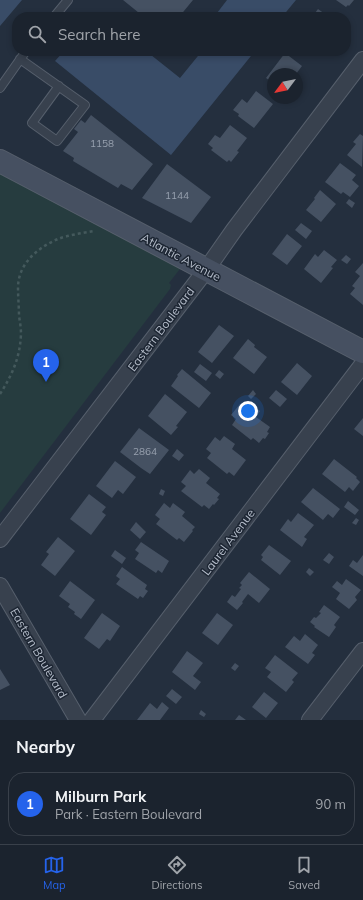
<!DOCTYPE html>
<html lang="en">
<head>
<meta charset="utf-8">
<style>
  body { margin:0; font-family:Mulish,sans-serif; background:#242b36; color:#f1f3f6 }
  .compass { position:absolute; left:267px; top:68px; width:36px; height:36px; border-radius:50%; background:#1b232e; box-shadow:0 2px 6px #0003; rotate:238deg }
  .you { position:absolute; left:248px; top:411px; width:14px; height:14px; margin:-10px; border:3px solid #fff; border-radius:50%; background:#1a73e8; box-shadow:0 0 0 6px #1a73e833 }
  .badge { display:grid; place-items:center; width:26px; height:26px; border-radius:50%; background:#2563eb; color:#fff; font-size:13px; font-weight:700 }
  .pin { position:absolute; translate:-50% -33px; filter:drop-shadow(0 1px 2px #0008) }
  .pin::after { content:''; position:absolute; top:21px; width:14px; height:12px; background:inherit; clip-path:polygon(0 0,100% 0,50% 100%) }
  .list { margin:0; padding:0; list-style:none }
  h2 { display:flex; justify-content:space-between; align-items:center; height:52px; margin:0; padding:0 16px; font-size:17px }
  h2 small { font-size:13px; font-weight:400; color:#a0a4aa }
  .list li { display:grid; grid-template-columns:26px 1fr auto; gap:12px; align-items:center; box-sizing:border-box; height:64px; margin:0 8px 8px; padding:0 8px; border:1px solid #39404a; border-radius:16px }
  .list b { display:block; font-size:15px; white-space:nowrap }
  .list p { margin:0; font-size:13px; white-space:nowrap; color:#a0a4aa }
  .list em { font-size:13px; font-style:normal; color:#a0a4aa }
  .icon { flex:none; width:22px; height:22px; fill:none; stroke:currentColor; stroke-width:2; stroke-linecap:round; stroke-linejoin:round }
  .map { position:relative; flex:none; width:363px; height:720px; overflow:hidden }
  .search { position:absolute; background:#1b232e; box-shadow:0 2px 6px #0003; left:12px; right:12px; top:12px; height:44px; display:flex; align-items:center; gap:10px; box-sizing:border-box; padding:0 14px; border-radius:16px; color:#a0a4aa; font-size:15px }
  .sheet { height:124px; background:#1b232e }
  nav { display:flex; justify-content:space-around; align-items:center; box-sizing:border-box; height:56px; border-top:1px solid #39404a; background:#1b232e; font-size:11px; color:#a0a4aa }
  nav a { display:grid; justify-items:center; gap:2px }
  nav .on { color:#2563eb }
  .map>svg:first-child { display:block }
  .green { fill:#263c3f }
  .water { fill:#394c67 }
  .building { fill:#455162 }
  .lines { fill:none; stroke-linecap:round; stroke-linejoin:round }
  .service-casing { stroke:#565f6c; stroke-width:10 }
  .minor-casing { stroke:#565f6c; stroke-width:18 }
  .secondary-casing { stroke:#565f6c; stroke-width:24 }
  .path { stroke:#44595c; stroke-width:2.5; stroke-dasharray:3 3; stroke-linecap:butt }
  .service { stroke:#38414e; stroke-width:8 }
  .minor { stroke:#38414e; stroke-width:16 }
  .secondary { stroke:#465061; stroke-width:22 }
  .labels { text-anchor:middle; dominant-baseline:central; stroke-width:3; stroke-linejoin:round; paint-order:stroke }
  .number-label { font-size:10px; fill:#98a1af }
  .street-label { font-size:12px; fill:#b4bcc9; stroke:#1d2633 }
</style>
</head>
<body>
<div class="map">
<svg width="363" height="720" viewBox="0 0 363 720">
  <rect width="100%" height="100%" fill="#242f3e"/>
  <path class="green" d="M0,168L183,265L169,283L171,285L170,289L0,513Z"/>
  <path class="water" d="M0,0H22L0,26Z
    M227,0H296L282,17H214Z
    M64,51H146L180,78L202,51H255L171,155L55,61Z"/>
  <path class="building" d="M123,0H193L179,17H144Z
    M336,0H354L349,6L348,5L346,7Z
    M318,9L329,17H312Z
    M285,53L302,66L296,74H273V83L266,78Z
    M256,91L273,104L254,128L238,116L239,114L233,110L242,99L247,103Z
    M91,115L153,164L132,190L121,184L118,188L73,161L74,158L63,151L78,132L74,129L81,120L85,123Z
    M230,125L247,138L237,151L239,152L231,162L229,160L227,162L211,150L213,148L208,144L215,135L220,138Z
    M360,134L363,136L362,167L347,155L356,144L353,142Z
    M340,163L356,175L352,180L359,186L350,197L343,192L341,194L325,182Z
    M167,164L211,197L191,223L142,198Z
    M320,190L336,204L321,222L306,210L315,199L314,198Z
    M349,199L355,203L352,208L346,203Z
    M301,223L312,231L306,239L295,230Z
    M287,234L302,246L287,265L272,254Z
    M324,250L337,260L331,267L333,268L321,283L304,269L315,254L318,257Z
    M346,255L351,259L347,264L341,260Z
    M363,263V305L350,294L355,288L352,286L360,276L355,272Z
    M219,325L234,336L212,363L198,352Z
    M248,339L255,345L254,347L267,357L254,374L233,358Z
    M297,363L312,376L297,395L281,382Z
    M200,364L212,373L206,381L194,372Z
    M182,369L211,393L199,408L171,386L178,376L177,375Z
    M219,370L224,374L220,379L215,375Z
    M253,390L256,394L251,399L248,396Z
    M276,390L287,399L280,407L269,398Z
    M165,394L187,412L176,426L178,427L171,435L148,416Z
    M249,403L260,411L256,417L270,427L267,432L269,433L265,439L263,438L259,443L253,438L251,440L232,425L236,419L231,415L240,404L245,408Z
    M363,418V436L354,429Z
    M139,428L169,450L150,474L141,468L120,452Z
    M224,436L235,444L232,449L246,460L234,476L229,472L227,474L207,458L211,453L206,449L215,437L220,441Z
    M177,449L184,455L179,461L172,456Z
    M334,459L357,477L356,478L360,482L353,491L349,487L345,492L322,474Z
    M115,461L136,477L123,494L118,490L112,498L96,486Z
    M199,469L210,478L206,483L220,494L217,498L219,499L214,505L213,504L209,509L204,505L202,507L181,491L186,486L181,482L190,470L194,474Z
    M313,488L340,509L333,518L328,514L323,520L301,502Z
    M161,489L165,491L163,496L159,494Z
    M89,494L106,507L102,512L106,515L91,535L70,519Z
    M348,501L359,510L355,515L344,507Z
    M164,503L170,508L173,503L185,512L182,516L195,527L192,530L193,531L184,542L179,538L177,540L156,524L160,519L155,515Z
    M298,513L314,525L304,537L307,539L302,547L280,530L288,519L291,522Z
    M356,518L359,520L356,525L352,523Z
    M136,522L146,532L140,539L130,530Z
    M58,537L75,551L55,576L41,565L49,554L46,552Z
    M141,542L169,561L162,573L158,570L156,573L135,559L139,553L135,550Z
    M269,545L291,561L280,575L261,560L263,557L261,555Z
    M115,550L126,558L122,564L111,556Z
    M329,553L334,557L329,564L323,560Z
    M363,555V576L349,566L353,560L357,563Z
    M122,567L147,585L145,589L148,591L143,598L140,596L138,599L116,584L120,579L116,576Z
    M309,568L314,572L310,576L306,572Z
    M249,572L270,589L259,603L248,594L242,602L243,603L237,610L227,602L232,595L235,597L241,589L239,588L242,585L240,583Z
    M346,579L361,590L355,597L357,600L349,609L336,599L340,593L332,587L337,581L342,585Z
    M70,581L95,600L81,619L74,614L75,612L68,607L70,604L59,596Z
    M324,605L340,617L334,625L336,627L329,637L314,627L315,626L310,622L314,617L316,618L321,613L319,612Z
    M102,613L120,626L110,641L107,639L99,649L84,638Z
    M217,613L233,625L218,645L202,633Z
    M305,634L318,645L312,653L315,655L308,664L285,647L294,636L300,641Z
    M187,651L203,663L193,676L201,682L195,690L172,672Z
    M275,655L298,673L292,680L294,682L286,692L267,677L271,672L265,668Z
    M235,663L239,666L235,671L231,668Z
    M0,669L10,685L0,690Z
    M172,689L182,697L176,704L166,696Z
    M264,692L278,703L266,718L252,707Z
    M162,702L169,708L160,720H137L150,703L157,709Z
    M201,710L206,714L204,717L199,714Z
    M239,715L246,720H235Z"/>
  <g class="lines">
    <defs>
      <path id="service" d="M54,17L68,0
        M20,59L85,105L57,141L32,123L59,86
        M0,88L26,51"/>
      <path id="minor" d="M0,539L206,270L234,230L363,60
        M0,586L78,720
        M92,720L363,364
        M310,720L363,651"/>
      <path id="secondary" d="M0,161L363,352"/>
    </defs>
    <use href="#service" class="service-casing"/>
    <use href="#minor" class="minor-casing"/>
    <use href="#secondary" class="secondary-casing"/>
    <path class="path" d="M0,394C12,375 20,358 21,334C21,328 20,322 19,316C19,307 18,297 18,288C18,264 37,248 58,239C68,235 83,233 94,231"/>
    <use href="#service" class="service"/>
    <use href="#minor" class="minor"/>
    <use href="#secondary" class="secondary"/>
  </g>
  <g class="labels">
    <g class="number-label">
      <text x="102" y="143">1158</text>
      <text x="177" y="195">1144</text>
      <text x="145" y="451">2864</text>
    </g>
    <g class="street-label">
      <text transform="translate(181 257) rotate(28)">Atlantic Avenue</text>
      <text transform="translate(161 329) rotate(-53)">Eastern Boulevard</text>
      <text transform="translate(228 542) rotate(-53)">Laurel Avenue</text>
      <text transform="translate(39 653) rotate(60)">Eastern Boulevard</text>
    </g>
  </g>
</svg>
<svg class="compass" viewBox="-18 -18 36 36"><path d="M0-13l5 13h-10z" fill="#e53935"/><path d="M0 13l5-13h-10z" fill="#a0a4aa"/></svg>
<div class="you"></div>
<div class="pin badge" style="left:46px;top:382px">1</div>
<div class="search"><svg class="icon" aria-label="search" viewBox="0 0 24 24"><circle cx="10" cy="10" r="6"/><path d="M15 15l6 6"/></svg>Search here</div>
</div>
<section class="sheet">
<h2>Nearby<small></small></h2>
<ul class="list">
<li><span class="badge">1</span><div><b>Milburn Park</b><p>Park · Eastern Boulevard</p></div><em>90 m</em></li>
</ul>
</section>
<nav>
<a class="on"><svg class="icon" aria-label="map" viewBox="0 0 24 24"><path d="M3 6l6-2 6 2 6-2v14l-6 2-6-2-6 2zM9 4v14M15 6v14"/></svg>Map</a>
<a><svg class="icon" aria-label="directions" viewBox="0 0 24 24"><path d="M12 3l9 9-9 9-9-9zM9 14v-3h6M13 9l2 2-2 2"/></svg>Directions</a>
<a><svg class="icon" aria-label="saved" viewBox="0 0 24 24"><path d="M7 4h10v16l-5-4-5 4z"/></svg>Saved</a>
</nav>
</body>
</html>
